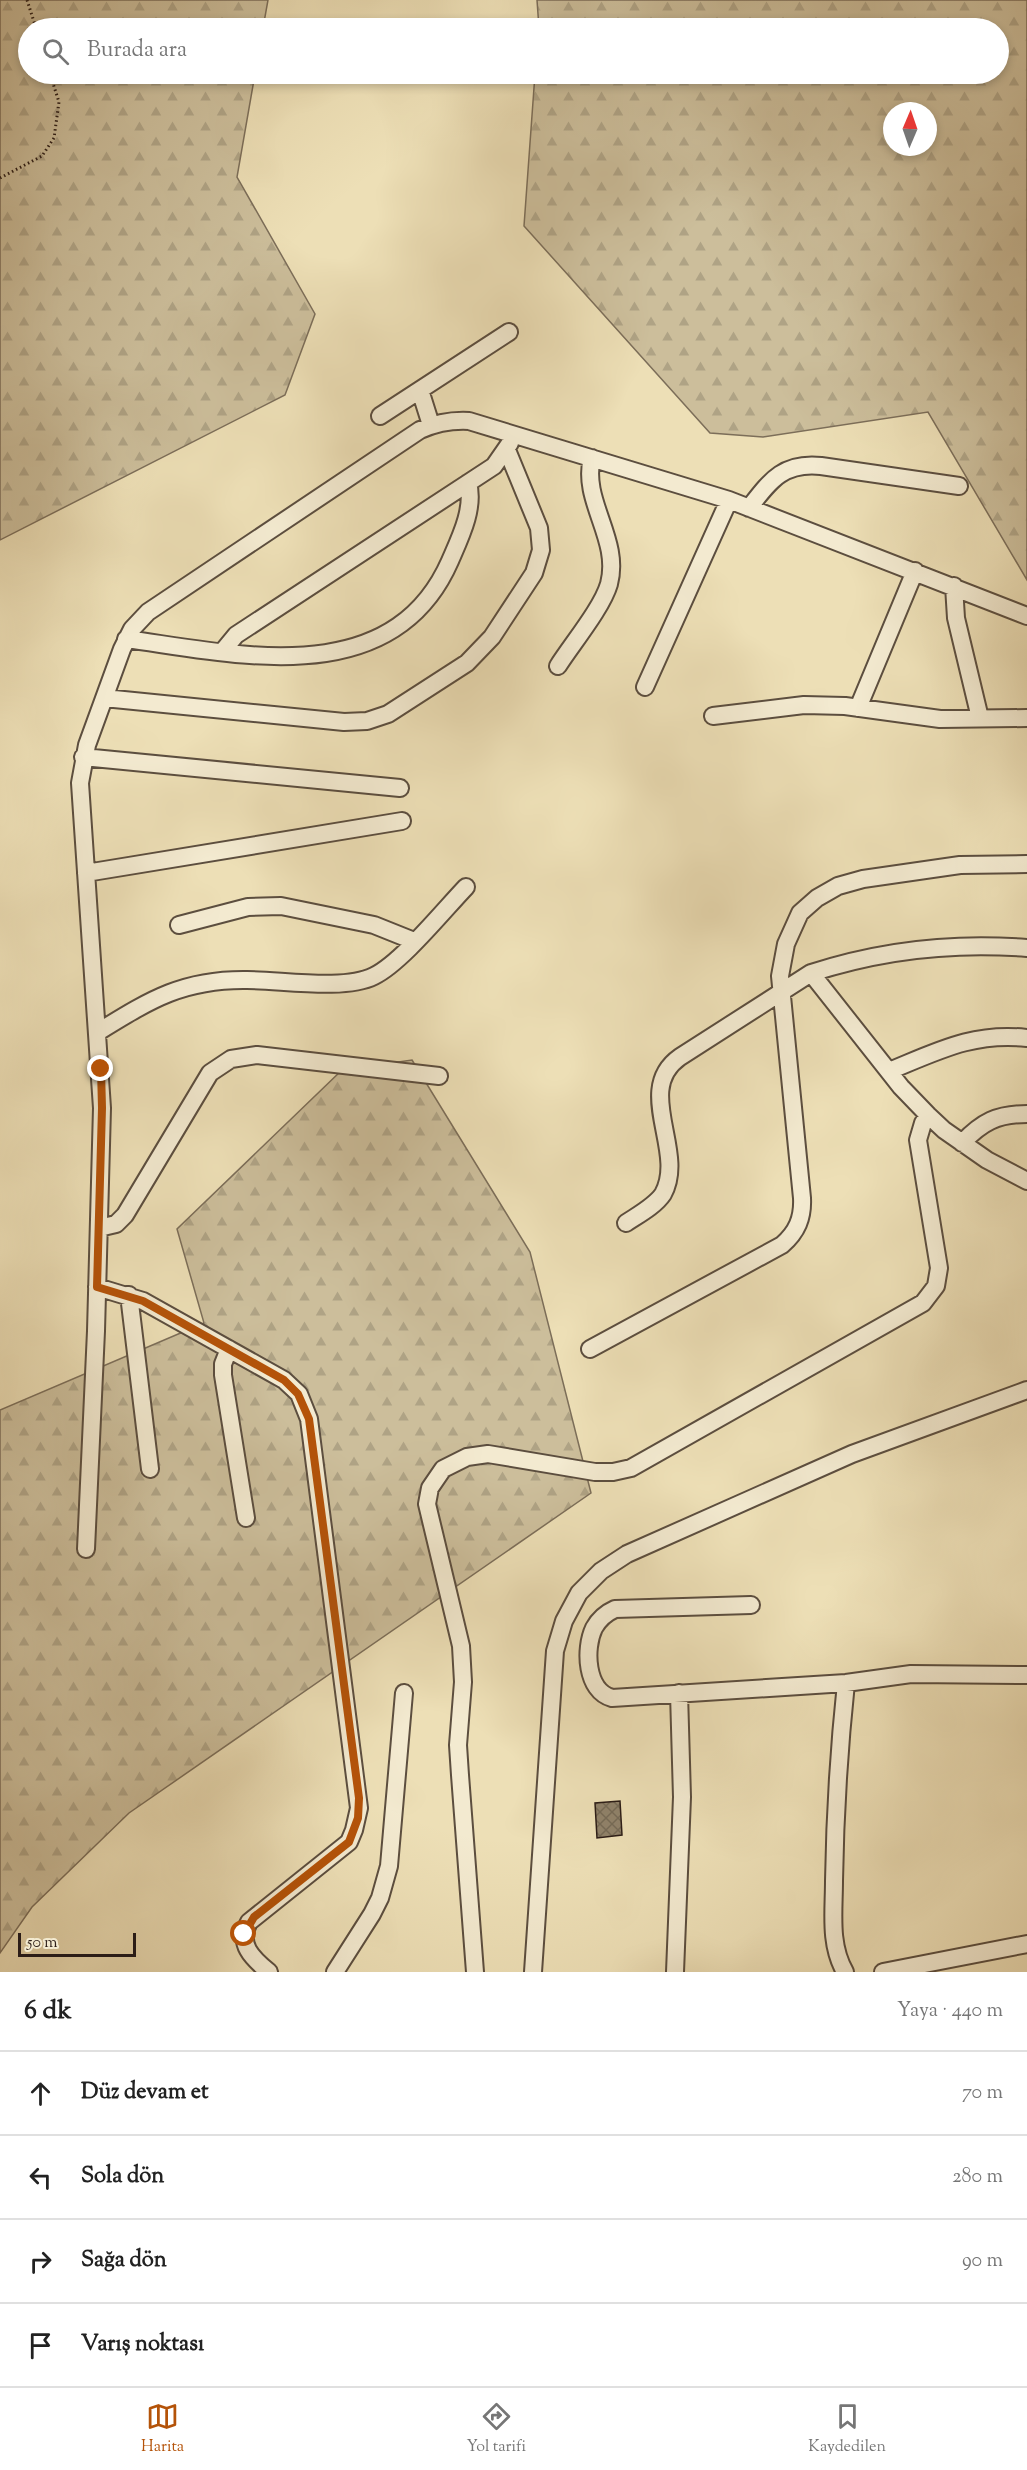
<!DOCTYPE html>
<html lang="tr">
<head>
<meta charset="utf-8">
<style>
  body { margin:0; font-family:"Sorts Mill Goudy",serif; background:#f6f6f6; color:#222 }
  .compass { position:absolute; left:883px; top:102px; width:54px; height:54px; border-radius:50%; background:#fff; box-shadow:0 3px 9px #0003; rotate:2deg }
  .scale { position:absolute; left:18px; bottom:15px; width:118px; box-sizing:border-box; padding-left:6px; border:3px solid #2c1d17; border-top:0; font-size:16px; line-height:21px; white-space:nowrap; color:#2c1d17; -webkit-text-stroke:4px #f3ead0; paint-order:stroke }
  .stop { position:absolute; width:18px; height:18px; margin:-14px; border:4px solid #b45309; border-radius:50%; background:#fff }
  .stop.end { background:#b45309; border-color:#fff; box-shadow:0 2px 6px #0008 }
  .list { margin:0; padding:0; list-style:none }
  h2 { display:flex; justify-content:space-between; align-items:center; height:78px; margin:0; padding:0 24px; font-size:26px }
  h2 small { font-size:20px; font-weight:400; color:#767676 }
  .list li { display:grid; grid-template-columns:39px 1fr auto; gap:18px; align-items:center; box-sizing:border-box; height:84px; padding:0 24px; border-top:2px solid #e0e0e0 }
  .list b { display:block; font-size:22px; white-space:nowrap }
  .list em { font-size:20px; font-style:normal; color:#767676 }
  .icon { flex:none; width:33px; height:33px; fill:none; stroke:currentColor; stroke-width:2; stroke-linecap:round; stroke-linejoin:round }
  .map { position:relative; flex:none; width:1027px; height:1972px; overflow:hidden }
  .search { position:absolute; background:#fff; box-shadow:0 3px 9px #0003; left:18px; right:18px; top:18px; height:66px; display:flex; align-items:center; gap:15px; box-sizing:border-box; padding:0 21px; border-radius:33px; color:#767676; font-size:22px }
  .sheet { height:414px; background:#fff }
  nav { display:flex; justify-content:space-around; align-items:center; box-sizing:border-box; height:84px; border-top:2px solid #e0e0e0; background:#fff; font-size:16px; color:#767676 }
  nav a { display:grid; justify-items:center; gap:3px }
  nav .on { color:#b45309 }
  .map>svg:first-child { display:block }
  .forest { fill:url(#forest-firs); stroke:#7c6e59; stroke-width:1.5; fill-rule:evenodd }
  .building { fill:url(#building-cross-hatch); stroke:#2c1d17; stroke-width:1.5 }
  .lines { fill:none; stroke-linecap:round; stroke-linejoin:round }
  .minor-casing { stroke:#5c4e3f; stroke-width:20 }
  .path { stroke:#2c1d17; stroke-width:3; stroke-dasharray:1.5 3; stroke-linecap:butt }
  .minor { stroke:#f3ead0; stroke-width:16 }
  .route { stroke:#b45309; stroke-width:8 }
</style>
</head>
<body>
<div class="map">
<svg width="1027" height="1972" viewBox="0 0 1027 1972">
  <defs>
    <pattern id="forest-firs" width="22" height="20" patternUnits="userSpaceOnUse" patternTransform="scale(1.5)"><rect width="22" height="20" fill="#ccbe9b"/><path d="M5 1l3.5 6h-7zM16 11l3.5 6h-7z" fill="#afa385"/></pattern>
    <pattern id="building-cross-hatch" width="8" height="8" patternUnits="userSpaceOnUse" patternTransform="scale(1.5)"><rect width="8" height="8" fill="#90826a"/><path d="M0 0l8 8M0 8l8-8" fill="none" stroke="#766a56"/></pattern>
  </defs>
  <rect width="100%" height="100%" fill="#eddfb6"/>
  <filter id="stains"><feTurbulence type="fractalNoise" baseFrequency=".00333" numOctaves="4"/><feColorMatrix values="0 0 0 0 .2 0 0 0 0 .09 0 0 0 0 .02 0 0 0 .5 -.17"/></filter>
  <radialGradient id="worn" r=".72"><stop offset=".6" stop-color="#630" stop-opacity="0"/><stop offset="1" stop-color="#630" stop-opacity=".3"/></radialGradient>
  <path class="forest" d="M0,0H268L263,28H28V74H255L237,177L315,314L285,395L0,540Z
    M537,0H1027V580L928,412L763,437L710,433L524,226L535,74H998V28H539ZM892,111H928V147H892Z
    M412,1060L530,1252L591,1493L129,1813L32,1907L0,1953V1410L204,1323L177,1229L342,1070Z"/>
  <path class="building" d="M620,1801L622,1835L597,1838L595,1803Z"/>
  <g class="lines">
    <defs>
      <path id="minor" d="M420,390L431,425
        M380,416L509,332
        M749,508C770,481 783,462 821,466L959,486
        M954,586L956,618L980,718
        M126,639C237,654 392,693 450,561C460,538 475,508 468,483
        M222,652L236,635L494,466L510,443
        M558,666C572,644 602,608 609,584C621,539 581,501 592,458
        M645,687L729,500
        M104,698L344,722L367,721L388,714L467,663L492,637L534,573L541,550L539,528L507,450
        M858,708L915,571
        M713,716L804,705L845,706L940,719L1027,718
        M83,757L400,788
        M86,873L402,821
        M179,925L248,907L281,906L374,925L414,941
        M811,973L901,1087L928,1115L944,1130L987,1160L1027,1181
        M98,1032C150,1000 183,979 247,980C282,980 344,991 374,976C401,963 443,911 466,887
        M889,1071C938,1051 973,1032 1027,1038
        M962,1143C982,1122 997,1114 1027,1114
        M626,1223C638,1215 655,1206 663,1194C687,1151 633,1090 680,1057L811,973C882,950 952,942 1027,948
        M99,1228L116,1224L125,1215L210,1073L231,1059L257,1055L439,1076
        M97,1287L143,1301L284,1380L299,1394L309,1419L359,1808L354,1830L349,1842L249,1922C237,1944 252,1958 269,1972
        M129,1295L150,1469
        M229,1349L223,1364V1375L246,1518
        M590,1349L782,1245C797,1232 803,1218 802,1198L780,976L786,944L800,913L817,898L838,886L863,879L960,865L1027,864
        M86,1549L96,1331L102,1108L80,783L87,745L122,649L132,629L148,612L420,430C436,423 451,420 469,421L729,500L1027,616
        M751,1605L615,1609C606,1613 599,1619 594,1628C584,1649 586,1691 612,1698L846,1683L911,1674L1027,1675
        M335,1972L372,1914L380,1898L389,1866L404,1693
        M475,1972L460,1775L458,1745L463,1682L461,1646L427,1504L430,1488L443,1469L467,1457L488,1454L595,1472H613L631,1468L923,1303L936,1286L939,1268L918,1140L923,1123L928,1115
        M533,1972L555,1651L564,1621L579,1593L601,1571L627,1554L852,1454L1027,1390
        M675,1972L682,1797L679,1693
        M845,1972C829,1944 834,1912 834,1881C835,1815 839,1749 846,1683
        M883,1972L1027,1944"/>
    </defs>
    <use href="#minor" class="minor-casing"/>
    <path class="path" d="M27,0L36,28
      M0,178L42,156L54,138L59,102L50,74"/>
    <use href="#minor" class="minor"/>
  </g>
  <g class="lines">
    <path class="route" d="M101,1069L102,1108L97,1287L143,1301L284,1380L298,1394L309,1419L359,1798L358,1818L349,1842L254,1917L244,1934"/>
  </g>
  <rect width="100%" height="100%" filter="url(#stains)"/>
  <rect width="100%" height="100%" fill="url(#worn)"/>
</svg>
<svg class="compass" viewBox="-18 -18 36 36"><path d="M0-13l5 13h-10z" fill="#e53935"/><path d="M0 13l5-13h-10z" fill="#767676"/></svg>
<div class="scale">50 m</div>
<div class="stop" style="left:244px;top:1934px"></div>
<div class="stop end" style="left:101px;top:1069px"></div>
<div class="search"><svg class="icon" aria-label="search" viewBox="0 0 24 24"><circle cx="10" cy="10" r="6"/><path d="M15 15l6 6"/></svg>Burada ara</div>
</div>
<section class="sheet">
<h2>6 dk<small>Yaya · 440 m</small></h2>
<ul class="list">
<li><svg class="icon" aria-label="ahead" viewBox="0 0 24 24"><path d="M12 20V5M6 11l6-6 6 6"/></svg><div><b>Düz devam et</b></div><em>70 m</em></li>
<li><svg class="icon" aria-label="left" viewBox="0 0 24 24"><path d="M17 20v-9H6M10 6l-5 5 5 5"/></svg><div><b>Sola dön</b></div><em>280 m</em></li>
<li><svg class="icon" aria-label="right" viewBox="0 0 24 24"><path d="M7 20v-9h11M14 6l5 5-5 5"/></svg><div><b>Sağa dön</b></div><em>90 m</em></li>
<li><svg class="icon" aria-label="arrive" viewBox="0 0 24 24"><path d="M6 21V4h12l-3 4 3 4H6"/></svg><div><b>Varış noktası</b></div></li>
</ul>
</section>
<nav>
<a class="on"><svg class="icon" aria-label="map" viewBox="0 0 24 24"><path d="M3 6l6-2 6 2 6-2v14l-6 2-6-2-6 2zM9 4v14M15 6v14"/></svg>Harita</a>
<a><svg class="icon" aria-label="directions" viewBox="0 0 24 24"><path d="M12 3l9 9-9 9-9-9zM9 14v-3h6M13 9l2 2-2 2"/></svg>Yol tarifi</a>
<a><svg class="icon" aria-label="saved" viewBox="0 0 24 24"><path d="M7 4h10v16l-5-4-5 4z"/></svg>Kaydedilen</a>
</nav>
</body>
</html>
